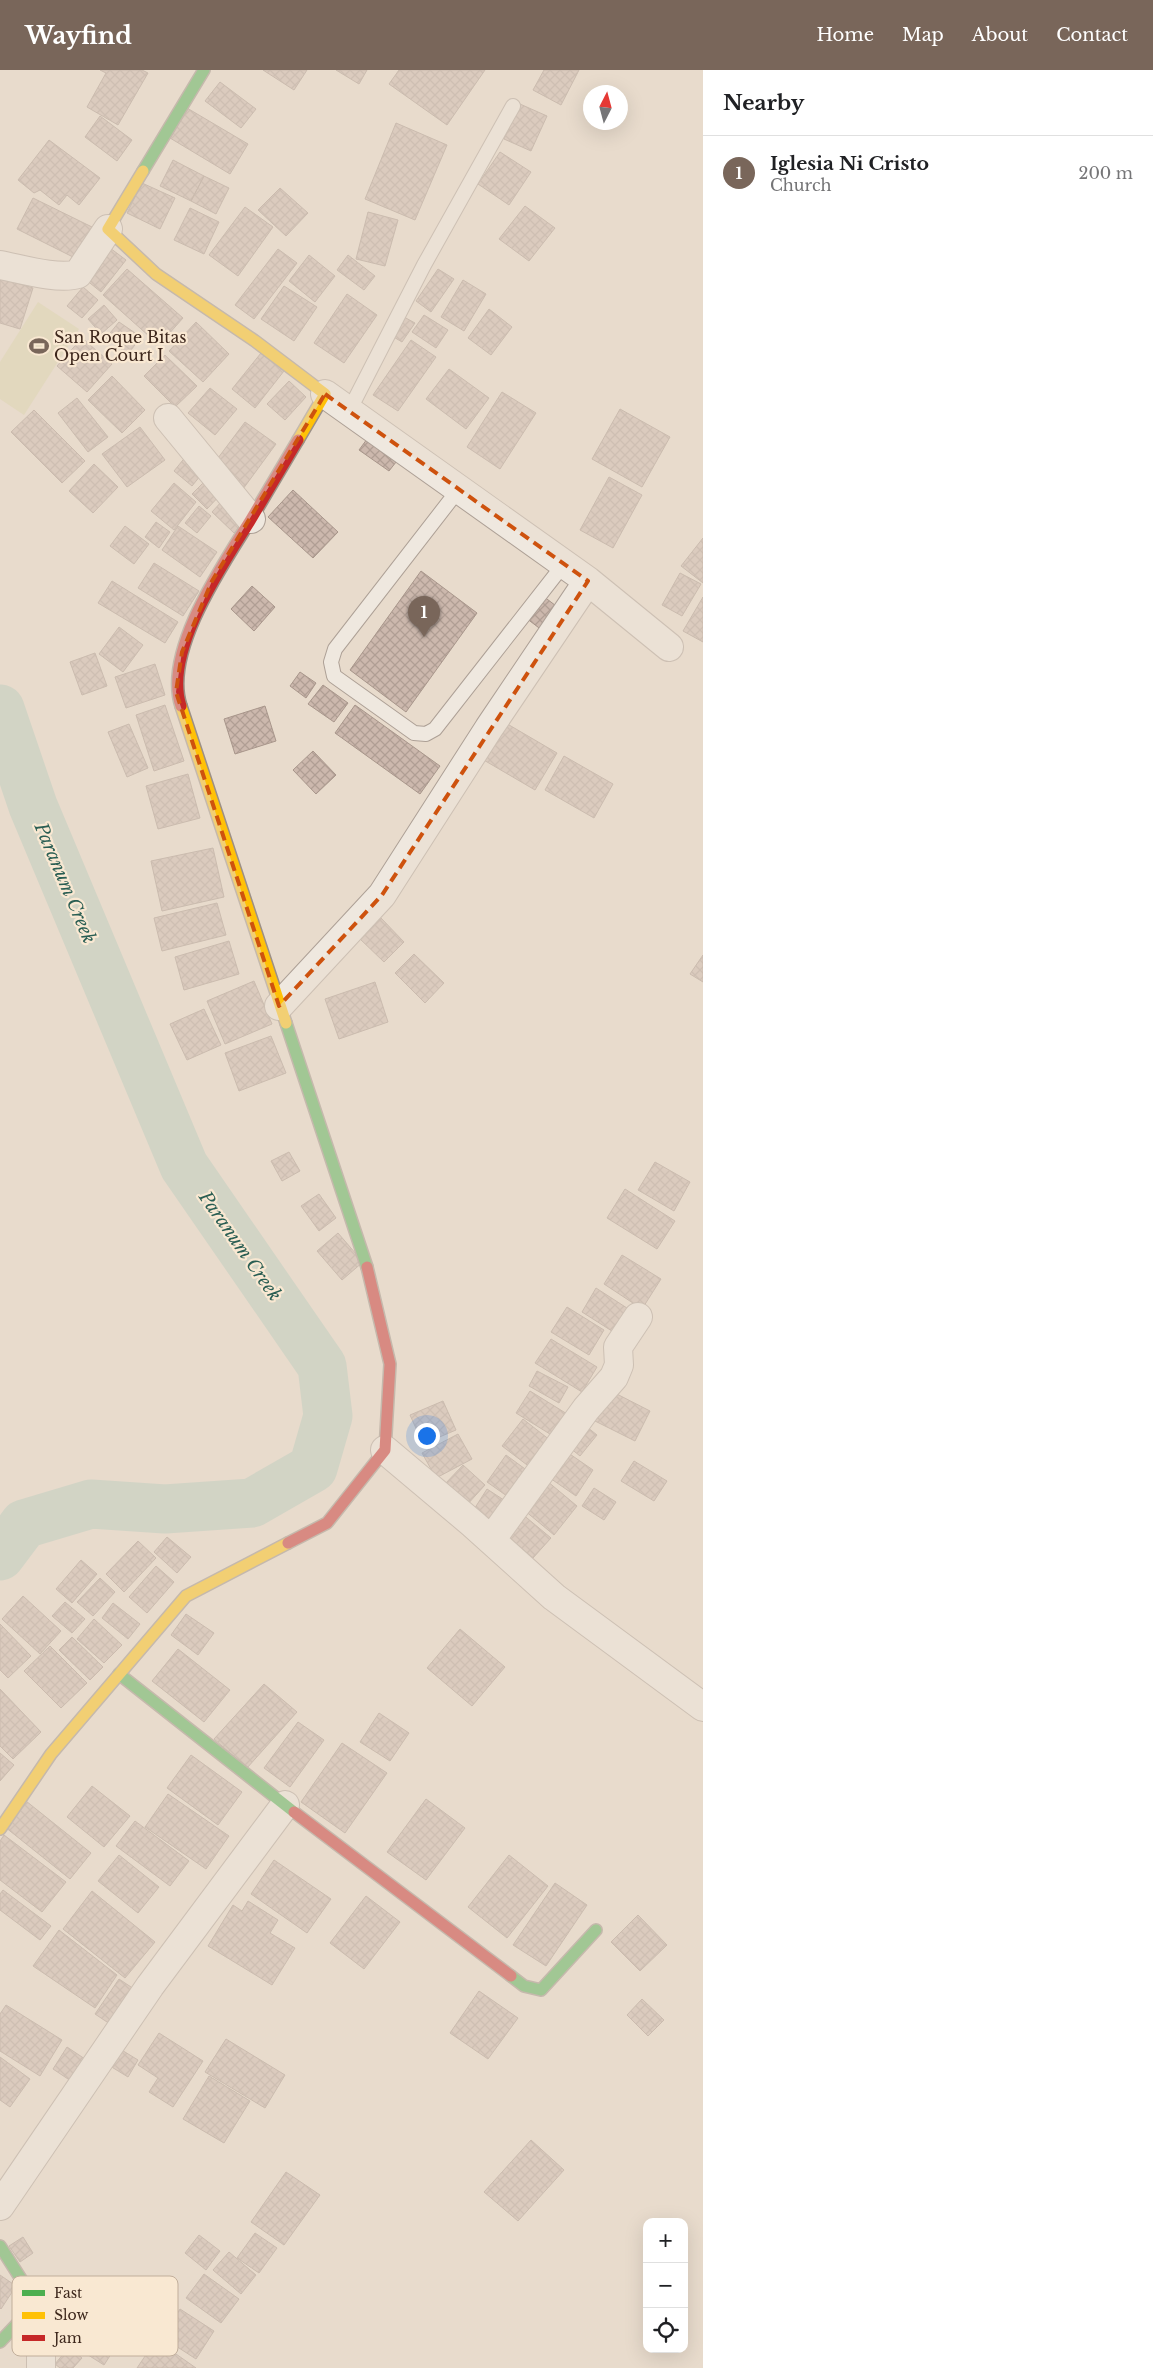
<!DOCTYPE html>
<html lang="en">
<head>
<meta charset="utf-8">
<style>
  body { margin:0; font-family:"Libre Baskerville",serif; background:#f6f6f6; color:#202124 }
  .controls { position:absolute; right:15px; bottom:15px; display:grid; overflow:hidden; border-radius:10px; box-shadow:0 5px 20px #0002 }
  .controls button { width:45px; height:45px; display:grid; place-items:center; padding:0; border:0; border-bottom:1px solid #e0e0e0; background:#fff; color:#202124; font:25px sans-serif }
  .compass { position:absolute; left:583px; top:15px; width:45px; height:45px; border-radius:50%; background:#fff; box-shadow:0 5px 20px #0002; rotate:6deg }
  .you { position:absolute; left:426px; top:1365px; width:18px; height:18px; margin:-12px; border:4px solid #fff; border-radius:50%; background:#1a73e8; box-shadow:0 0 0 8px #1a73e833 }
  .badge { display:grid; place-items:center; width:32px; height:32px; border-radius:50%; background:#79665a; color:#fff; font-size:16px; font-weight:700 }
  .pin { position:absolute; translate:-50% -41px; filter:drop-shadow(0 1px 2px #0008) }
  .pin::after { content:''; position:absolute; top:26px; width:18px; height:15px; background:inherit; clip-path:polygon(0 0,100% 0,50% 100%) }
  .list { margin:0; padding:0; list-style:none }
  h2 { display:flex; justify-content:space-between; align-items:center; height:65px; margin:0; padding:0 20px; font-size:21px }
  h2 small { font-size:16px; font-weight:400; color:#757577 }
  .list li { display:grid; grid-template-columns:32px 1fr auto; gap:15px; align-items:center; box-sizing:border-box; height:75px; padding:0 20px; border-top:1px solid #e0e0e0 }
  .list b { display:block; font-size:19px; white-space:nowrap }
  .list p { margin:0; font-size:16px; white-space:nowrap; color:#757577 }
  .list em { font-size:16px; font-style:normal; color:#757577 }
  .icon { flex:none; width:28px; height:28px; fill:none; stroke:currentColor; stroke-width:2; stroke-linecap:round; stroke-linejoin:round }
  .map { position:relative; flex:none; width:703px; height:2298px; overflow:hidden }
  header { display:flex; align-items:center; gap:30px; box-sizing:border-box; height:70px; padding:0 25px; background:#79665a; color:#fff }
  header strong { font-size:24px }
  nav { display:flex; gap:28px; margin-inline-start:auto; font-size:18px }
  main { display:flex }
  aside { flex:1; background:#fff }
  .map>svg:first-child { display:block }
  .park { fill:#dcd5ad }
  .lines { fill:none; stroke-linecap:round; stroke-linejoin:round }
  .river { stroke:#b8ccbd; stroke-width:49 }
  .building { fill:url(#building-cross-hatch); stroke:#a8968b }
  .lane-casing { stroke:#ada096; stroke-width:16 }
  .street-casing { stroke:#ada096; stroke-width:30 }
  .fast-casing { stroke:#9c9086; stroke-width:14 }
  .slow-casing { stroke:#9c9086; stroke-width:14 }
  .jam-casing { stroke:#9c9086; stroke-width:14 }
  .lane { stroke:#efe8df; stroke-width:14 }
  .street { stroke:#efe8df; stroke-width:28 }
  .fast { stroke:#4caf50; stroke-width:11 }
  .slow { stroke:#ffc107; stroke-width:11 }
  .jam { stroke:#c62828; stroke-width:11 }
  .marked { fill:none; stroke:#ce520e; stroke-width:4; stroke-dasharray:10 6; stroke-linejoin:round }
  .labels { text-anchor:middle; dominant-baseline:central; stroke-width:4.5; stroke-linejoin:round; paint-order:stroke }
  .poi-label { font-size:16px; fill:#3d271c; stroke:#f9e8d2; text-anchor:start }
  .water-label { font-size:18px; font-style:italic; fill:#2a5e53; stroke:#f9e8d2 }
  .key { fill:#f9e8d2; stroke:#c1ae9b; stroke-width:1 }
  .key-label { font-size:14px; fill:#3d271c }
</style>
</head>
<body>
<header>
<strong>Wayfind</strong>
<nav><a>Home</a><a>Map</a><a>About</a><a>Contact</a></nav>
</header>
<main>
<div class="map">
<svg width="703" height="2298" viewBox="0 0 703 2298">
  <defs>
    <pattern id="building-cross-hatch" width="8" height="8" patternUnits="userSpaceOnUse" patternTransform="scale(1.25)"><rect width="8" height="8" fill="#ccb8ad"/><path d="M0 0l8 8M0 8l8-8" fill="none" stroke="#b09e94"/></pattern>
  </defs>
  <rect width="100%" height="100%" fill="#e8dbcc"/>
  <path class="park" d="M38,232L79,259L24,345L0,329V292Z"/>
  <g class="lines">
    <path class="river" d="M0,639L33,736L184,1096L322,1296L328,1346L313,1398L252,1433L165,1439L91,1434L24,1454L0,1486"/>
  </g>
  <path class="building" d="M100,0H142L148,3L118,55L87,37L106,3Z
    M263,0H307L294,20Z
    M336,0H367L359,14Z
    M399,0H485L447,55L389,14Z
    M544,0H579L561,35L533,20Z
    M220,12L256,39L241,58L205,31Z
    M520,34L547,46L531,81L504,69Z
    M187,38L248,74L230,104L170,68Z
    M100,46L132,70L117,91L85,67Z
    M396,53L447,75L415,150L365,129Z
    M49,70L100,108L79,135L67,125L59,135L40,120L34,123L18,110Z
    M500,82L531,102L509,135L478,114Z
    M173,90L204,106L191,131L160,116Z
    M204,106L229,118L216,144L191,131Z
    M142,113L175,128L160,159L127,143Z
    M280,118L308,143L286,166L258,140Z
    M33,128L92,157L77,189L17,159Z
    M525,136L555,158L529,191L499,169Z
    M245,137L273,157L238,206L209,185Z
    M190,138L219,152L204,184L174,170Z
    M368,142L398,150L385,196L356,189Z
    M110,178L126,190L101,222L85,209Z
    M278,179L297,193L254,249L235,235Z
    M309,185L335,206L315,232L289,211Z
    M348,185L375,206L364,220L337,200Z
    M127,199L183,248L159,275L103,225Z
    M438,199L454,209L431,242L416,231Z
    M0,208L33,218L20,259L0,253Z
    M463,210L486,224L464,261L441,247Z
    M284,216L317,237L294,271L261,249Z
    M83,217L98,230L82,248L67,236Z
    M347,224L377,245L344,293L314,273Z
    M104,235L117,250L101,264L88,249Z
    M489,239L512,257L491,285L468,268Z
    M424,245L448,260L436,278L412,262Z
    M404,247L415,253L402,272L392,266Z
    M119,252L141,267L128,284L106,268Z
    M196,252L229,284L203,312L169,281Z
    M82,268L112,294L87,322L57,296Z
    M411,270L436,287L398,341L373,325Z
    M261,283L284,301L255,338L232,319Z
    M165,285L197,316L175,337L144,306Z
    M449,299L489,328L466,359L426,329Z
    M112,306L145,340L122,363L88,330Z
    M289,311L306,327L285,350L267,334Z
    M210,318L237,339L215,365L188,343Z
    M502,322L536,343L500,399L467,377Z
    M77,328L108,367L88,382L58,343Z
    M620,339L670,367L642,417L592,389Z
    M34,340L85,391L62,413L11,362Z
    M245,352L276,374L243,419L212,396Z
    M140,357L165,390L127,417L102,384Z
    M370,365L400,387L389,401L359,380Z
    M187,385L205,400L192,416L174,401Z
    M94,394L118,417L93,443L69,421Z
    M609,407L642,425L613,478L580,460Z
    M207,409L222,423L207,439L192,424Z
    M174,413L196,432L174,460L151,441Z
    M293,420L338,462L313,488L268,447Z
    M223,430L246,450L234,463L212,442Z
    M199,436L211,446L197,463L185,453Z
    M156,452L170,462L159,478L145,467Z
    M125,456L149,474L134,494L110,476Z
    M178,456L217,482L200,507L162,480Z
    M703,468V513L681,496Z
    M154,493L199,521L183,546L138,518Z
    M421,501L477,543L406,642L350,600Z
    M680,503L701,514L682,546L662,535Z
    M112,511L178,552L165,573L98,533Z
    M252,516L275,537L254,561L231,539Z
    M543,526L564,542L547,564L526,548Z
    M703,527V572L683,561Z
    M119,557L143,575L123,602L99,584Z
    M95,583L107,616L82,625L70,592Z
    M155,594L165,625L126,638L115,607Z
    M300,602L316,613L306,628L290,616Z
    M323,615L348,633L334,652L308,634Z
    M165,635L184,691L154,701L136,645Z
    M355,635L440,696L420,724L335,663Z
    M265,636L276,671L235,684L224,649Z
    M504,652L557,683L535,720L482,689Z
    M129,654L148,698L127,707L108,662Z
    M313,681L336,705L316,724L293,700Z
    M564,686L613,714L594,748L545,720Z
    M188,704L200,748L158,759L146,716Z
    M213,778L224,827L162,841L151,791Z
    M217,833L226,865L162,881L154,848Z
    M380,847L404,872L384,892L359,868Z
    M229,871L239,904L184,920L175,887Z
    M414,884L444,913L425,933L395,903Z
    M703,885V912L690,904Z
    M254,911L272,954L225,974L207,931Z
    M375,912L388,952L339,969L325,929Z
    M204,939L221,975L187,990L170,954Z
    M271,966L286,1003L239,1021L225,983Z
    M289,1082L300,1101L282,1111L271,1091Z
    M655,1092L690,1112L674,1141L638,1120Z
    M625,1119L675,1151L657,1179L607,1148Z
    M319,1124L336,1148L319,1161L301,1136Z
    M338,1163L363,1192L342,1210L317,1181Z
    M622,1185L661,1209L642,1239L604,1214Z
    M596,1218L630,1240L615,1263L582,1242Z
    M567,1237L604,1260L589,1285L551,1262Z
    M551,1269L597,1297L582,1322L535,1293Z
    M537,1301L568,1317L559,1333L529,1316Z
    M609,1320L650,1341L635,1371L593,1350Z
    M530,1321L572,1347L558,1369L516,1343Z
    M443,1331L456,1360L423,1374L410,1345Z
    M523,1349L555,1374L535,1401L502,1376Z
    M582,1353L597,1365L580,1386L564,1373Z
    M458,1364L472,1389L436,1408L422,1383Z
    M564,1380L593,1400L576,1426L547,1406Z
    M506,1385L532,1404L514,1431L487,1412Z
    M634,1391L667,1411L654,1431L621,1411Z
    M463,1395L485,1415L466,1436L444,1415Z
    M547,1411L577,1436L554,1465L524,1440Z
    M594,1418L616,1432L604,1450L582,1436Z
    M487,1419L510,1434L494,1458L471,1444Z
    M521,1443L551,1468L533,1488L504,1463Z
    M167,1467L191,1487L177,1503L154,1482Z
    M138,1471L156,1488L124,1522L106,1504Z
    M81,1490L97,1504L72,1533L56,1519Z
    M156,1496L174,1512L147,1543L129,1527Z
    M100,1508L115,1522L93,1546L77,1532Z
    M23,1526L61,1561L40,1584L2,1549Z
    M65,1532L85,1549L72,1563L52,1546Z
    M113,1533L140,1554L128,1569L102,1548Z
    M186,1544L214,1563L198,1585L171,1565Z
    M94,1549L122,1575L104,1593L77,1569Z
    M0,1554L31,1586L8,1608L0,1600Z
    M460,1559L505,1597L472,1636L427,1598Z
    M72,1567L103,1597L90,1610L59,1580Z
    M50,1576L87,1613L61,1638L24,1601Z
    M178,1579L230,1620L204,1652L152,1611Z
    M264,1614L297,1642L247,1698L214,1669Z
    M0,1619L41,1662L13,1689L0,1676Z
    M379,1643L409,1663L390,1691L360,1672Z
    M298,1652L324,1670L290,1717L264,1698Z
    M342,1673L387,1703L345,1763L301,1732Z
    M0,1683L14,1695L0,1711Z
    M191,1685L242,1722L218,1755L167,1718Z
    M92,1716L130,1746L104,1777L67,1747Z
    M168,1724L229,1766L206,1799L145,1757Z
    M426,1729L465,1758L426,1810L387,1782Z
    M26,1731L91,1783L70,1809L5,1757Z
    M135,1751L189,1791L170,1816L116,1776Z
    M4,1765L66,1812L42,1842L0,1810V1771Z
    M119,1785L159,1817L138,1843L98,1811Z
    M509,1785L548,1816L507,1868L468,1837Z
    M274,1790L331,1829L307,1863L251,1824Z
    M555,1813L587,1835L546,1896L513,1875Z
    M3,1820L51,1856L40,1870L0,1840V1824Z
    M92,1821L155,1872L125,1908L63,1859Z
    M366,1826L400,1852L364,1899L330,1873Z
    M248,1831L278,1850L270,1863L295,1878L272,1915L208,1876L233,1835L242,1841Z
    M638,1845L667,1875L640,1901L611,1872Z
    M59,1860L117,1905L95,1938L33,1896Z
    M119,1909L137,1921L113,1956L95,1944Z
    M479,1921L518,1948L488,1989L450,1963Z
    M642,1929L664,1950L648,1966L627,1945Z
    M6,1935L62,1970L40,2006L0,1981V1944Z
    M159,1963L203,1991L173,2037L149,2022L158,2008L138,1995Z
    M226,1969L285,2005L265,2038L205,2002Z
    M67,1977L88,1991L74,2013L53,1999Z
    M120,1979L138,1990L128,2007L110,1996Z
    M0,1987L30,2009L10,2037L0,2030Z
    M209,2006L250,2031L224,2073L183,2049Z
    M531,2070L564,2100L518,2151L484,2122Z
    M286,2102L320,2125L284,2175L251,2152Z
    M255,2163L277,2178L259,2203L237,2188Z
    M199,2165L220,2181L206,2200L185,2183Z
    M23,2167L33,2183L20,2192L9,2176Z
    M229,2182L256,2205L241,2224L213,2200Z
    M204,2204L239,2229L221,2253L186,2228Z
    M0,2205L16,2216L1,2239L0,2238Z
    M70,2230L124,2264L104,2295L50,2261Z
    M180,2239L214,2261L196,2289L162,2267Z
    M156,2270L196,2298H137Z
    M69,2277L82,2288L73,2298H60L55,2294Z"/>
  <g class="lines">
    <defs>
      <path id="lane" d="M349,341L424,195L513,36
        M459,419L335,579L331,592L334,606L414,663L426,664L435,659L564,494"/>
      <path id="street" d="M0,195C21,199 58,210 78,204L108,159
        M325,324L588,511L669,577
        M168,348L251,449
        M279,936L382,825L489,658L588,511
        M385,1380L473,1454L554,1527L703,1637
        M491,1470L586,1339L614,1307L619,1295L618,1277L638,1247
        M0,2136L150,1916L285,1735
        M34,2236L41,2283V2298"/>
      <path id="fast" d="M143,101L204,0
        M286,953L367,1197
        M119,1604L294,1742
        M511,1906L524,1916L541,1920L596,1860
        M0,2176L21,2209L34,2236L0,2272"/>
      <path id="slow" d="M143,101L108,159L156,204L255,271L325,324L298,370
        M181,636L286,953
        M0,1759L51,1684L186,1526L288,1473"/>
      <path id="jam" d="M181,636C163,582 222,496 250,451C266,424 282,397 298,370
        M288,1473L327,1453L385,1380L390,1294L367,1197
        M294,1742L511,1906"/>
    </defs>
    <use href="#lane" class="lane-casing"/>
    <use href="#street" class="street-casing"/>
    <use href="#fast" class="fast-casing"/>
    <use href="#slow" class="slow-casing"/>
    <use href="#jam" class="jam-casing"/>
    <use href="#lane" class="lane"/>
    <use href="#street" class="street"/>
    <use href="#fast" class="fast"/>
    <use href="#slow" class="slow"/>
    <use href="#jam" class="jam"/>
  </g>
  <path d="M0 0H703V2298H0ZM325,324L588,511L382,825L279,936L176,622L182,582L212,511Z" fill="#e8dbcc" fill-opacity=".55" fill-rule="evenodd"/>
  <path class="marked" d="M325,324L588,511L382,825L279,936L176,622L182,582L212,511Z"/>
  <defs>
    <symbol id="stadium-bare" viewBox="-9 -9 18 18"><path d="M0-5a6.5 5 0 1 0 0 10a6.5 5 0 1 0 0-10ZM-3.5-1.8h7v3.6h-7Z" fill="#79665a" stroke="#f9e8d2" stroke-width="2.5" paint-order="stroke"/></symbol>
  </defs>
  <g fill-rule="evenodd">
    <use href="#stadium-bare" x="25" y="262" width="28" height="28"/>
  </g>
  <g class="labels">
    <g class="poi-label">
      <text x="54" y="267">San Roque Bitas<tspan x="54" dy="18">Open Court I</tspan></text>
    </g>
    <g class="water-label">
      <text transform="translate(65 813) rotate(67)">Paranum Creek</text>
      <text transform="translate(240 1176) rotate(55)">Paranum Creek</text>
    </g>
  </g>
  <rect x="12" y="2206" width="166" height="80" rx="8" class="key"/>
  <rect x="22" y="2220" width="23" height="6" fill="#4caf50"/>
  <rect x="22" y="2242" width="23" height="7" fill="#ffc107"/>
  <rect x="22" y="2265" width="23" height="6" fill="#c62828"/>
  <g class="key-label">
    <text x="54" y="2228">Fast</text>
    <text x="54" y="2250">Slow</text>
    <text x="54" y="2273">Jam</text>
  </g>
</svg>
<div class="controls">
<button>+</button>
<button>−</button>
<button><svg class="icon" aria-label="locate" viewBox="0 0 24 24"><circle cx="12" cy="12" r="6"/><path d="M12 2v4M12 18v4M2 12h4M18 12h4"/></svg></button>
</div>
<svg class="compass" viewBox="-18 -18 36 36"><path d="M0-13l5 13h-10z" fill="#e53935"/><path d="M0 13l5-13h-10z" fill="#757577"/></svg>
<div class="you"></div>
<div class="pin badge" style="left:424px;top:567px">1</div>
</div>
<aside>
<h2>Nearby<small></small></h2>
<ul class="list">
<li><span class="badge">1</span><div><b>Iglesia Ni Cristo</b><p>Church</p></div><em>200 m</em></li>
</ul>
</aside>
</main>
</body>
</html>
